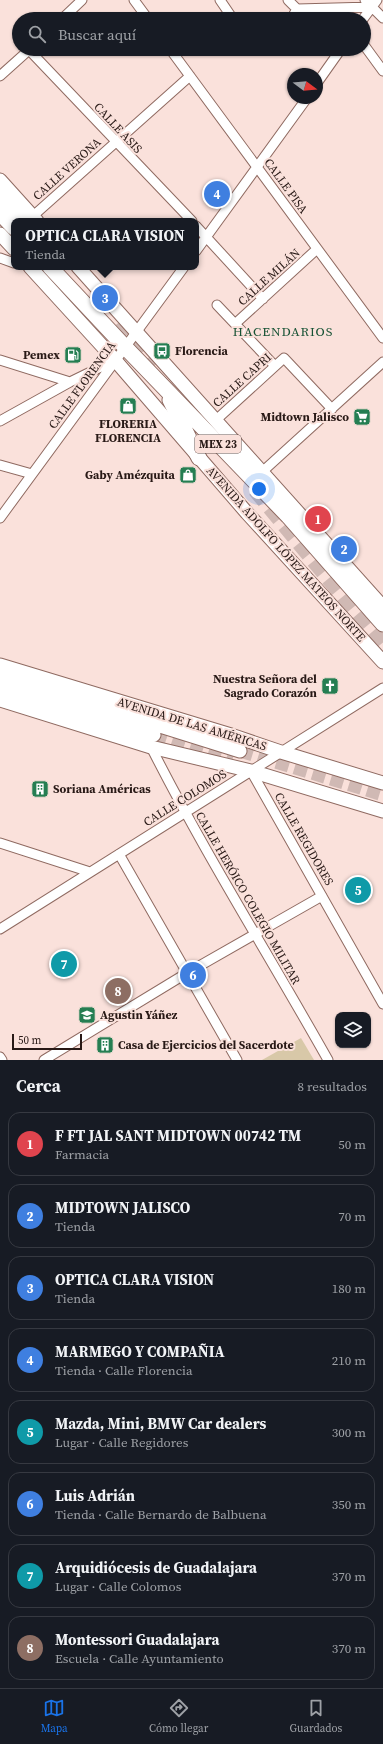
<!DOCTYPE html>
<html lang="es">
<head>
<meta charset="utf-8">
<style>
  body { margin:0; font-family:"Source Serif 4",serif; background:#242831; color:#f1f3f6 }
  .controls { position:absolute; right:12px; bottom:12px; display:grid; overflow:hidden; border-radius:8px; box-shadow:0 1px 3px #0004 }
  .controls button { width:36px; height:36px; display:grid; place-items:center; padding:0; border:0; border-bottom:1px solid #363941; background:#171b24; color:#f1f3f6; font:20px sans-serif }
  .compass { position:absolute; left:287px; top:68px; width:36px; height:36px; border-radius:50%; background:#171b24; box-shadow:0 1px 3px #0004; rotate:106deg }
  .scale { position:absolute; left:12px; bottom:10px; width:70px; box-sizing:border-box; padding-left:4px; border:2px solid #281916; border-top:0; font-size:11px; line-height:14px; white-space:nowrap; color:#281916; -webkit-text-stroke:3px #fae1db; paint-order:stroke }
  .you { position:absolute; left:259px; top:489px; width:14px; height:14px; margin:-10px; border:3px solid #fff; border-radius:50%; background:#1a73e8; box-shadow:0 0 0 6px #1a73e833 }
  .badge { display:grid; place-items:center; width:26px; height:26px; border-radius:50%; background:#1a73e8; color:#fff; font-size:13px; font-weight:700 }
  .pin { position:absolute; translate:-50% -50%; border:2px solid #fff; box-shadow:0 1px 4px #0006 }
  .popup { position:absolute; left:11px; top:218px; width:188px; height:52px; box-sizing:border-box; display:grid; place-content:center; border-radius:8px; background:#171b24; filter:drop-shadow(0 1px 3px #0005); font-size:13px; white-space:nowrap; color:#9ea1a6 }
  .popup b { font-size:15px; color:#f1f3f6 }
  .popup::after { content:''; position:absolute; left:50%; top:100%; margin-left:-8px; border:8px solid transparent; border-top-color:#171b24 }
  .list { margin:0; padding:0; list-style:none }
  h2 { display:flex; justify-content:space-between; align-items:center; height:52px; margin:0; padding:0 16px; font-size:17px }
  h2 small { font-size:13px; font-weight:400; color:#9ea1a6 }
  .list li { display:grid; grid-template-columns:26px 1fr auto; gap:12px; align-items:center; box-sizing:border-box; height:64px; margin:0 8px 8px; padding:0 8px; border:1px solid #363941; border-radius:12px }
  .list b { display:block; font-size:15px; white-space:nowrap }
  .list p { margin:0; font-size:13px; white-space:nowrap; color:#9ea1a6 }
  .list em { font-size:13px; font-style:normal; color:#9ea1a6 }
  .icon { flex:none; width:22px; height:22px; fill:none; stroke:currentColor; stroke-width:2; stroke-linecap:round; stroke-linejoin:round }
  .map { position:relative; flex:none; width:383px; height:1060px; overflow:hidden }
  .search { position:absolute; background:#171b24; box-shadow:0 1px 3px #0004; left:12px; right:12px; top:12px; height:44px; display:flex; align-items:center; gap:10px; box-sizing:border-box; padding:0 14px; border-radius:22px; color:#9ea1a6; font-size:15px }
  .sheet { height:628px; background:#171b24 }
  nav { display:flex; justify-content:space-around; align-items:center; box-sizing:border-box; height:56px; border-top:1px solid #363941; background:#171b24; font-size:11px; color:#9ea1a6 }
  nav a { display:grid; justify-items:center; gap:2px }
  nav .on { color:#1a73e8 }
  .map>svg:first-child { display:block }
  .green { fill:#d8c8a8 }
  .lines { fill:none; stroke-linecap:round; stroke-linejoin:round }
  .secondary-tunnel { stroke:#d0b9b4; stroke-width:13; stroke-dasharray:13 6; stroke-linecap:butt }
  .primary-tunnel { stroke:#d0b9b4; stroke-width:15; stroke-dasharray:15 8; stroke-linecap:butt }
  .street-casing { stroke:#8f6a61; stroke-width:11 }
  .secondary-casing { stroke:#8f6a61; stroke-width:15 }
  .primary-casing { stroke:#8f6a61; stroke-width:17 }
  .street { stroke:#fff; stroke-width:9 }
  .secondary { stroke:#fff; stroke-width:13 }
  .primary { stroke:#fff; stroke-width:15 }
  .labels { text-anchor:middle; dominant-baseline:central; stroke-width:4; stroke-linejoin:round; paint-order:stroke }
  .shield { fill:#fae1db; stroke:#675551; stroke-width:1 }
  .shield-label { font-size:11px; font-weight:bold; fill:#281916 }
  .street-label { font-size:12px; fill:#281916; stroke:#fae1db }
  .poi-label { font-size:12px; font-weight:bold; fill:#281916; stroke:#fae1db; text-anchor:start }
  .neighbourhood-label { font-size:13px; letter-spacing:1px; fill:#165234; stroke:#fae1db }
</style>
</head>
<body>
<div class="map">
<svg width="383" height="1060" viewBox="0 0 383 1060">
  <rect width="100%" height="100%" fill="#fae1db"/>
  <path class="green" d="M301,1038L314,1060H262Z"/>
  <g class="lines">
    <path class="secondary-tunnel" d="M154,735L232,761
      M240,751L383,795"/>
    <path class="primary-tunnel" d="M117,324L153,367
      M255,490L383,645"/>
    <defs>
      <path id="street" d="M134,0L148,19
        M220,0L233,19
        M288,0L297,9L372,7
        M365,0L383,18
        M62,19L82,0
        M291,19L297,9
        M363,19L377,0
        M364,45L383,71
        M170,49L383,338
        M258,49L266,50L271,49
        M29,50L192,221
        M0,76L30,49
        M317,83L341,49
        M33,216L190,76
        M196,226L263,299
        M196,251L307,98
        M0,258L14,263
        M217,305L275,366
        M236,323L317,249
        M0,360L70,382
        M216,420L284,358L332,409
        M0,421L70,382L113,361
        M0,465L32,474
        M262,472L383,362
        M0,518L184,267
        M151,747C205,854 269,955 328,1060
        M251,771L383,1004
        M0,843L90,872
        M119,854L237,1060
        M0,929L383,688
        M0,1057L2,1060
        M44,1060L187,973L322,896"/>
      <path id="secondary" d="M0,180L37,221
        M0,234L14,249
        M30,267L115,360L247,513L383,662
        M78,267L383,607
        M0,665L231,735L281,752L383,783
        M0,676L240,751
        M0,689L154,735
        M0,700L151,747L251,771L383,811"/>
      <path id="primary" d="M0,196L22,221
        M0,213L14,228
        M50,267L125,347L288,516L383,624
        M170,400L199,458"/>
    </defs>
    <use href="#street" class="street-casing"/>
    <use href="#secondary" class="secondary-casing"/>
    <use href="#primary" class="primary-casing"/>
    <use href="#street" class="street"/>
    <use href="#secondary" class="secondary"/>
    <use href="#primary" class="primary"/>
  </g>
  <defs>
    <symbol id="bus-square" viewBox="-11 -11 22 22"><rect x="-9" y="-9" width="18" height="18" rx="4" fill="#257e52" stroke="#fae1db"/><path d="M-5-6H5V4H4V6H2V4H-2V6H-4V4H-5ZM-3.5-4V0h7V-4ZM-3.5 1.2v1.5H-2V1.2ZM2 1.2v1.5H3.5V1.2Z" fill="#fff"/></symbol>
    <symbol id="fuel-square" viewBox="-11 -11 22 22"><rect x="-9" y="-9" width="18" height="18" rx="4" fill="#257e52" stroke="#fae1db"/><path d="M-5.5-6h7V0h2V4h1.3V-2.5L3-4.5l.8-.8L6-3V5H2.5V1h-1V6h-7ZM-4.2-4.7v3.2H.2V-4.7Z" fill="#fff"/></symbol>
    <symbol id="shop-square" viewBox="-11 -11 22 22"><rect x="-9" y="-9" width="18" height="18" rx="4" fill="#257e52" stroke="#fae1db"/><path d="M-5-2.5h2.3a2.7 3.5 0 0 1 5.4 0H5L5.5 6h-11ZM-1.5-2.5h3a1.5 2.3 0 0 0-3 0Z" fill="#fff"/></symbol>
    <symbol id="supermarket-square" viewBox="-11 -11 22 22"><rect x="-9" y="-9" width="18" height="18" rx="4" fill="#257e52" stroke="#fae1db"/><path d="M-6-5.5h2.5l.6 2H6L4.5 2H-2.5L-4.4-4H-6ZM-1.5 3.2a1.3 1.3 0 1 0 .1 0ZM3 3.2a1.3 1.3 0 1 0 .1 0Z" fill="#fff"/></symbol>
    <symbol id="church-square" viewBox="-11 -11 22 22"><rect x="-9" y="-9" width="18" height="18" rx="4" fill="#257e52" stroke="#fae1db"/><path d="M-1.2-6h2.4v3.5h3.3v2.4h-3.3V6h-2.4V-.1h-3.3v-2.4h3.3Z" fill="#fff"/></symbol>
    <symbol id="building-square" viewBox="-11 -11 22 22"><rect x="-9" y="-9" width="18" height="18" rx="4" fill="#257e52" stroke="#fae1db"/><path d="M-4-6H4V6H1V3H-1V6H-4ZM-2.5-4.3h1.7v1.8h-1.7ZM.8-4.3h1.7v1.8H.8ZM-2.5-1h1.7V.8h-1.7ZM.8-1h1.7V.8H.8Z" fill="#fff"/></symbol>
    <symbol id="school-square" viewBox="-11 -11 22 22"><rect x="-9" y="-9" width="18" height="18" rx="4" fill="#257e52" stroke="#fae1db"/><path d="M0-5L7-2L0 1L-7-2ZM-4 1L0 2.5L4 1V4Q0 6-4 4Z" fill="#fff"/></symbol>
  </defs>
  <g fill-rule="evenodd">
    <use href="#bus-square" x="152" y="341" width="20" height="20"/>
    <use href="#fuel-square" x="63" y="345" width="20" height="20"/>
    <use href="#shop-square" x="118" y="396" width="20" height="20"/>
    <use href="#supermarket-square" x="352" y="407" width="20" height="20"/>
    <use href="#shop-square" x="178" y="465" width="20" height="20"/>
    <use href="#church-square" x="320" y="676" width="20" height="20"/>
    <use href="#building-square" x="30" y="779" width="20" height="20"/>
    <use href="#school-square" x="77" y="1005" width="20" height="20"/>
    <use href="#building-square" x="95" y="1035" width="20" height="20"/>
  </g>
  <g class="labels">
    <rect class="shield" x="195" y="435" width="46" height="18" rx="3"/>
    <g class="shield-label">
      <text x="218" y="444">MEX 23</text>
    </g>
    <g class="street-label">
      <text transform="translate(118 128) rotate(47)">CALLE ASIS</text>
      <text transform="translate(67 169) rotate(-42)">CALLE VERONA</text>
      <text transform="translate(286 186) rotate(54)">CALLE PISA</text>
      <text transform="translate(269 277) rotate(-42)">CALLE MILÁN</text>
      <text transform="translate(242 380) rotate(-42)">CALLE CAPRI</text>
      <text transform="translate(82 385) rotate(-54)">CALLE FLORENCIA</text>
      <text transform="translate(286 554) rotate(48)">AVENIDA ADOLFO LÓPEZ MATEOS NORTE</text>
      <text transform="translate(192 724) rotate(17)">AVENIDA DE LAS AMÉRICAS</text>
      <text transform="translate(185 798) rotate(-32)">CALLE COLOMOS</text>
      <text transform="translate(304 839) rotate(60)">CALLE REGIDORES</text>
      <text transform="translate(248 898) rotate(60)">CALLE HERÓICO COLEGIO MILITAR</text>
    </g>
    <g class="poi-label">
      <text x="175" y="351">Florencia</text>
      <text x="60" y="355" text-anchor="end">Pemex</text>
      <text x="349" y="417" text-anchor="end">Midtown Jalisco</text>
      <text x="128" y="424" text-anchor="middle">FLORERIA<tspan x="128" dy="14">FLORENCIA</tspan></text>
      <text x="175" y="475" text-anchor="end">Gaby Amézquita</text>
      <text x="317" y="679" text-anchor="end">Nuestra Señora del<tspan x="317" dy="14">Sagrado Corazón</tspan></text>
      <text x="53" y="789">Soriana Américas</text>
      <text x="100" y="1015">Agustin Yáñez</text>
      <text x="118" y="1045">Casa de Ejercicios del Sacerdote</text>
    </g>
    <g class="neighbourhood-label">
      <text x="283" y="331">HACENDARIOS</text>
    </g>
  </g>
</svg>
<div class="controls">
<button><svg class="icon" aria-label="layers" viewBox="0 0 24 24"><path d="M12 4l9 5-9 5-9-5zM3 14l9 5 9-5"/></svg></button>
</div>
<svg class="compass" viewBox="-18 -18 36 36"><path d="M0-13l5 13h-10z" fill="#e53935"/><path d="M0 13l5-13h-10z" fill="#9ea1a6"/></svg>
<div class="scale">50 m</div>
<div class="you"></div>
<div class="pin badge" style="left:318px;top:519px;background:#e0444e">1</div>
<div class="pin badge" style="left:344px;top:549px;background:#3f7fe0">2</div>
<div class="pin badge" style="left:105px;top:298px;background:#3f7fe0">3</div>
<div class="popup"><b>OPTICA CLARA VISION</b>Tienda</div>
<div class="pin badge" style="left:217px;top:194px;background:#3f7fe0">4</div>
<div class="pin badge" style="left:358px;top:890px;background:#0f9aa8">5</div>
<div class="pin badge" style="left:193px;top:975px;background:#3f7fe0">6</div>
<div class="pin badge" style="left:64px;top:964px;background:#0f9aa8">7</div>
<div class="pin badge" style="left:118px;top:991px;background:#8d6e63">8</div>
<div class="search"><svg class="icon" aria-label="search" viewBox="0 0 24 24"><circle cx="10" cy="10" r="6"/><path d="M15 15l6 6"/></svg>Buscar aquí</div>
</div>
<section class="sheet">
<h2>Cerca<small>8 resultados</small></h2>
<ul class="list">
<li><span class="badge" style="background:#e0444e">1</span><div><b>F FT JAL SANT MIDTOWN 00742 TM</b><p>Farmacia</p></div><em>50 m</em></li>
<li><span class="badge" style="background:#3f7fe0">2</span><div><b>MIDTOWN JALISCO</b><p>Tienda</p></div><em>70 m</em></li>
<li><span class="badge" style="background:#3f7fe0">3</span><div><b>OPTICA CLARA VISION</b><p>Tienda</p></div><em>180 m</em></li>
<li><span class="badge" style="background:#3f7fe0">4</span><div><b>MARMEGO Y COMPAÑIA</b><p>Tienda · Calle Florencia</p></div><em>210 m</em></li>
<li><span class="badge" style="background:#0f9aa8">5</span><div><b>Mazda, Mini, BMW Car dealers</b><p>Lugar · Calle Regidores</p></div><em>300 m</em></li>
<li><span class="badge" style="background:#3f7fe0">6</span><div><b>Luis Adrián</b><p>Tienda · Calle Bernardo de Balbuena</p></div><em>350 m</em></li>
<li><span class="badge" style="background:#0f9aa8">7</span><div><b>Arquidiócesis de Guadalajara</b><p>Lugar · Calle Colomos</p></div><em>370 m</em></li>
<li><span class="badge" style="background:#8d6e63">8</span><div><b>Montessori Guadalajara</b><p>Escuela · Calle Ayuntamiento</p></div><em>370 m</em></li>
</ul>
</section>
<nav>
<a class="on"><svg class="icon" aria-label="map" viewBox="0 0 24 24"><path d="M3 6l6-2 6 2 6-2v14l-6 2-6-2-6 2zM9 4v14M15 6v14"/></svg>Mapa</a>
<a><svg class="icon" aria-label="directions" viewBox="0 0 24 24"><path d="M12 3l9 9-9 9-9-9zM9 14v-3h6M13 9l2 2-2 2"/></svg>Cómo llegar</a>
<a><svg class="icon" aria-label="saved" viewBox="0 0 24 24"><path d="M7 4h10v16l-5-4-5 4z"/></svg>Guardados</a>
</nav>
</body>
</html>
